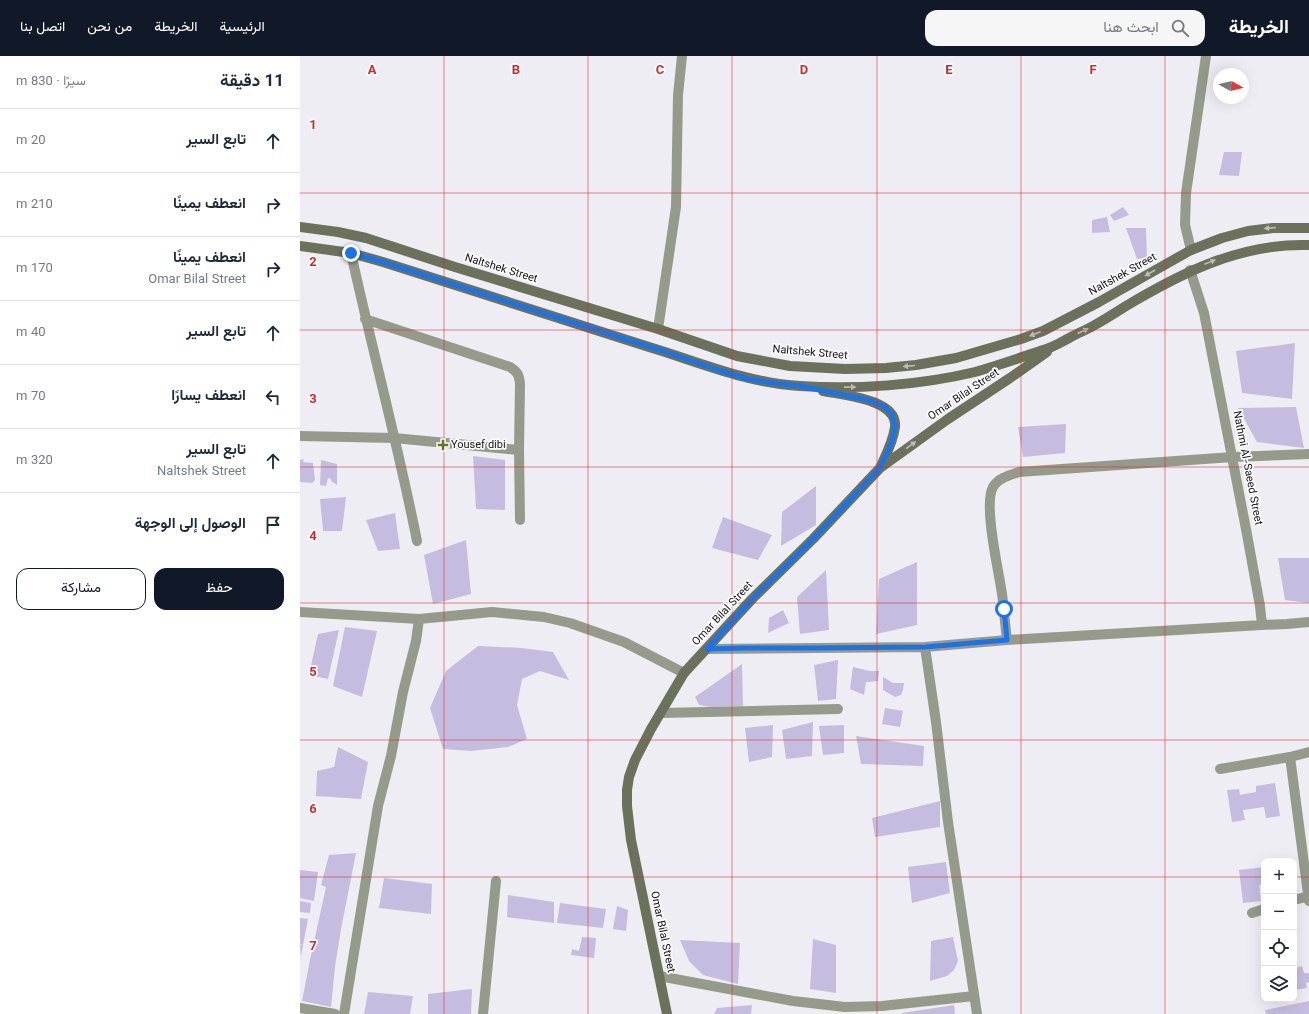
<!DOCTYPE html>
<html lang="ar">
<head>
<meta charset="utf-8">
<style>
  body { margin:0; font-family:Georgia,Vazirmatn,serif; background:#f6f6f7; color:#1f2937; direction:rtl }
  .controls { position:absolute; right:12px; bottom:12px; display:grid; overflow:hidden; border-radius:8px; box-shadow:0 4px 16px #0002 }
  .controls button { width:36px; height:36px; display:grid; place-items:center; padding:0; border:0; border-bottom:1px solid #e0e1e3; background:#fff; color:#1f2937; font:20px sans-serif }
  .compass { position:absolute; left:913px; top:12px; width:36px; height:36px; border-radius:50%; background:#fff; box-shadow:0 4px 16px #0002; rotate:98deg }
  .stop { position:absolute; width:12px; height:12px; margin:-9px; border:3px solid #1a73e8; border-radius:50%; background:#fff }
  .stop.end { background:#1a73e8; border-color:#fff; box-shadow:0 1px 4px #0008 }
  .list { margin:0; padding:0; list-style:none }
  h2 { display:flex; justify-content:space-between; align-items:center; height:52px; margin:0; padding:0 16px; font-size:17px }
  h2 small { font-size:13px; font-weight:400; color:#747a83 }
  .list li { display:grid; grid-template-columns:26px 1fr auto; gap:12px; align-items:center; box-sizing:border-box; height:64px; padding:0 16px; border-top:1px solid #e0e1e3 }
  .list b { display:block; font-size:15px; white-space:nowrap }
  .list p { margin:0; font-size:13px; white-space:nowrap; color:#747a83 }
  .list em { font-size:13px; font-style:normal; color:#747a83 }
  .actions { display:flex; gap:8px; padding:12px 16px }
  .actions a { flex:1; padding:9px 0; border:1px solid #111827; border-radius:12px; text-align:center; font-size:14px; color:#111827 }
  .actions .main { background:#111827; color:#fff }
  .icon { flex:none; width:22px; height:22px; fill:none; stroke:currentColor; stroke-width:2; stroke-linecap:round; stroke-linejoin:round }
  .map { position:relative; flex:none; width:1009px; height:958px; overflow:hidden; direction:ltr }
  header { display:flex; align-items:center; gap:24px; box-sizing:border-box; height:56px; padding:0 20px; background:#111827; color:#fff }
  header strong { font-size:19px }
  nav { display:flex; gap:22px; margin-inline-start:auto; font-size:14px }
  .search { width:280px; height:36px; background:#f6f6f7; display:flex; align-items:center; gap:10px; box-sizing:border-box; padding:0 14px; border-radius:12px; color:#747a83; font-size:15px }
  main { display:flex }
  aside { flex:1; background:#fff }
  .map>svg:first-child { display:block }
  .building { fill:#c5bddf }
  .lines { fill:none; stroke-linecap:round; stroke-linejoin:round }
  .street { stroke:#969a8b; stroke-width:10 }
  .secondary { stroke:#6c715b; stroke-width:10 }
  .oneway { fill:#bbbdb5 }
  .route { stroke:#1a73e8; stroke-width:5 }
  .grid { fill:none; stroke:#d62828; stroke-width:1; stroke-opacity:0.55 }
  .poi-dot { fill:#667420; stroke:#fcfbfe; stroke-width:1.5 }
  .labels { text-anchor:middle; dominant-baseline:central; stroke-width:3.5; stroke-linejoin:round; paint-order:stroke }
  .street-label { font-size:11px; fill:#141316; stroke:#fcfbfe }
  .poi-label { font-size:11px; fill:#141316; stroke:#fcfbfe; text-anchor:start }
  .grid-label { font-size:13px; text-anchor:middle; font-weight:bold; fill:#d62828; stroke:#fcfbfe; stroke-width:3.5; stroke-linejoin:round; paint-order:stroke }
</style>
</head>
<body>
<header>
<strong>الخريطة</strong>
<div class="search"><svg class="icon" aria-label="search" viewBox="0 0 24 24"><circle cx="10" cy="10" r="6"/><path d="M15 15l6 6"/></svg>ابحث هنا</div>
<nav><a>الرئيسية</a><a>الخريطة</a><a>من نحن</a><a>اتصل بنا</a></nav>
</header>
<main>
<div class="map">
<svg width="1009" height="958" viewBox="0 0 1009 958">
  <rect width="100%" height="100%" fill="#efedf4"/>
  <path class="building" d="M924,96H942L939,120L919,119Z
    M823,151L829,159L814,165L810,159Z
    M807,161L810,176L792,177V164Z
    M826,172H846L847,202L837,203Z
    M995,287L992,343L942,337L936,295Z
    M996,351L1004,392L957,386L938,352Z
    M766,368L765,397L723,401L718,371Z
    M173,400L205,404V454L176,453Z
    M4,403L3,406L13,407L15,424L12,427L0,426V404Z
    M21,404L37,408V429L31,425V423L28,422L26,430L20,429Z
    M516,430V469L481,490L482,456Z
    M46,441L42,475H23L20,443Z
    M95,457L100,493L78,495L66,464Z
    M423,461L472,479L458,504L412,492Z
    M166,484L171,538L133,548L124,499Z
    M978,502H1009V547L985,544Z
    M617,506V569L576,578L579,523Z
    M526,514L529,574L500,578L497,541Z
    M483,554L489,567L468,577L469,562Z
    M45,571L77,575L62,641L33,630Z
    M39,574L28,623L9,619L18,578Z
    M178,590L222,592L253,596L269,624L240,615L222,623L217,649L227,683L208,691L171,695L143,693L130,652L146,615Z
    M538,604L536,643L518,645L514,609Z
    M442,608L443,650L411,651L399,649L395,641Z
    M553,611L570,615H579L578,625L566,626L564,639L550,633Z
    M583,621L593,627H604L603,634L601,639L595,641L583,634Z
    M585,652L603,655L600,671L582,668Z
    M513,666L512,700L486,703L482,674Z
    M473,669L472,701L449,706L445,672Z
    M544,669V697L523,699L519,670Z
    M556,680L624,690L623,710L561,708Z
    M38,691L68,706L61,743L16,740L17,715L34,711Z
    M975,727L980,760L966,762L964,751L943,754L945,764L932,766L927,734L939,733L940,739L956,736V730Z
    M640,745V771L575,781L572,762Z
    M56,797L41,873L35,911L31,951L2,945L10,904L26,831L21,829L29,799Z
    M646,806L650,837L612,847L608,811Z
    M964,811V828L959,829L961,845L943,847L939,814Z
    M0,814L18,816L14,845L0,842Z
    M84,822L132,828L131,858L79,852Z
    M208,839L254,846V867L207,861Z
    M0,845L11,847L10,857L0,856Z
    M260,847L306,853L303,872L257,867Z
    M317,850L328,854L326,875L313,873Z
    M0,862L8,863L3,889L1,901L0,889H3L0,888Z
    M282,881L296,882L294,902L271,899L272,893L279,895Z
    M653,881L658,905L654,914L647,920L630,925L631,885Z
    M513,883L536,889V937L510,933Z
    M380,884L440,887L438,928L403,919L389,905Z
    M1002,910L1004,917H1007L1009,918V926L1006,927L1007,932L994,934V912Z
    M172,933L171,958H128V938Z
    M68,936L113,940L110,958H64Z
    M1009,945V958H966L965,954Z
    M452,949L451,958H414L417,952Z
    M654,949L655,958H602V957Z"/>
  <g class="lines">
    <path class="street" d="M891,194L885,169L886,137L906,0
      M51,197C72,293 98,389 117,485
      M890,214L904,257L946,473L960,550L962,569L987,568L1009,566
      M65,263L210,311C218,316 219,319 220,328L219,394L220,464
      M358,273L376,151L378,39L382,0
      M0,380L94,382L219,394
      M0,556L119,563L192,556L244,561L270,567L324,586L384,617
      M707,584L962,569
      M625,591L707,584C705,568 704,553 702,538C699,516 683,448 693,431C698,422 710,419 719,416L933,401L1009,398
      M407,593L625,591L636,666L648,766L677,958
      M361,657L538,653
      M990,701L1009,845
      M920,713L990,701L1009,696
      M994,844L1009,840
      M952,857L964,853
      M359,920L493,945L545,951L582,950L674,940
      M0,952L35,958
      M44,958L78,750L91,700L103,636L116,585L119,563
      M183,958L196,825"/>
    <path class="secondary" d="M0,171L38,176L66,182L155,211L358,273L437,300L490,310L545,313L586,312L616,309L656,302L721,283L743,275L799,246L891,194L922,182L948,175L973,172H1009
      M0,190L51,197L83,206C172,234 260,263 349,291C399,306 447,327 500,330C555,334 621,329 675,316C700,309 725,300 749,292C757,289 763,285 771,281C778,277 786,274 793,270C804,264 815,257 826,250C883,216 941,187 1009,189
      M523,335C542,339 598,343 595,371C593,386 586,399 580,412
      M367,958L331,784L327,750V734L329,721L335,704L351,673L384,617L453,542L513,483L580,412L648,363L710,322L747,296"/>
  </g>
  <defs><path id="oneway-solid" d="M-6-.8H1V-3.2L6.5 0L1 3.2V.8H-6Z"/></defs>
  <g class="oneway">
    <use href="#oneway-solid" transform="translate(970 172) rotate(175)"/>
    <use href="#oneway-solid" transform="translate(910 206) rotate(-22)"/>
    <use href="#oneway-solid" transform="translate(850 217) rotate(150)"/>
    <use href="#oneway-solid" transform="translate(783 275) rotate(-25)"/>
    <use href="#oneway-solid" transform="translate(735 278) rotate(159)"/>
    <use href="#oneway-solid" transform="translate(609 310) rotate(175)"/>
    <use href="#oneway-solid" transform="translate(550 331) rotate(-1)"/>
    <use href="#oneway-solid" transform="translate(611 389) rotate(-36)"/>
  </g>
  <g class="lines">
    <path class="route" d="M51,197L83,206L366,296L415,313L448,323L473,327L500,330L568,344L585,351L592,358L595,370L592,386L580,412L513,483L453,542L407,593L445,592H512L625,591L707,584L704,553"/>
  </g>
  <path class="grid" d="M144,0V958M288,0V958M432,0V958M577,0V958M721,0V958M865,0V958M0,137H1009M0,274H1009M0,411H1009M0,547H1009M0,684H1009M0,821H964M994,821H1009"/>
  <path class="poi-dot" d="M141 383h4v4h4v4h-4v4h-4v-4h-4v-4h4z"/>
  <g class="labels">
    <g class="street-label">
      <text transform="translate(201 213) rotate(17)">Naltshek Street</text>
      <text transform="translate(823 219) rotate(-29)">Naltshek Street</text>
      <text transform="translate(510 297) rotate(5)">Naltshek Street</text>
      <text transform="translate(664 339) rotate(-34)">Omar Bilal Street</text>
      <text transform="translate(947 412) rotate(79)">Nathmi Al-Saeed Street</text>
      <text transform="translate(423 558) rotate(-47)">Omar Bilal Street</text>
      <text transform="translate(362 876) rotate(78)">Omar Bilal Street</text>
    </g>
    <g class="poi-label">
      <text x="151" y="389">Yousef dibi</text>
    </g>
  </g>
  <g class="grid-label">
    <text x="72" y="18">A</text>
    <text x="216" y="18">B</text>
    <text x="360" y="18">C</text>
    <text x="504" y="18">D</text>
    <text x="649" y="18">E</text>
    <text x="793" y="18">F</text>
    <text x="13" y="73">1</text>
    <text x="13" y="210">2</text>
    <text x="13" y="347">3</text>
    <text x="13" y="484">4</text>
    <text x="13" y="620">5</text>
    <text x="13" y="757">6</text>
    <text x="13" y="894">7</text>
  </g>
</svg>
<div class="controls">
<button>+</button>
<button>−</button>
<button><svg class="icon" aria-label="locate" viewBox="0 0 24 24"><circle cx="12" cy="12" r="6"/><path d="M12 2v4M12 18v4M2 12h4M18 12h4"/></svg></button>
<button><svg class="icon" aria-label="layers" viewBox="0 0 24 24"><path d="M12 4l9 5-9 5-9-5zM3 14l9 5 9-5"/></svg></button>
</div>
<svg class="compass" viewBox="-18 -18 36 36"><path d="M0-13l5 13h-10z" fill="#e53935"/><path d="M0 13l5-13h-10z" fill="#747a83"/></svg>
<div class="stop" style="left:704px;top:553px"></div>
<div class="stop end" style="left:51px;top:197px"></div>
</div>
<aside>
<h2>11 دقيقة<small>سيرًا · 830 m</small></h2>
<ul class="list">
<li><svg class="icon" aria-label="ahead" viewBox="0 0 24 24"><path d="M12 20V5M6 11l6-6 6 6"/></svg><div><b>تابع السير</b></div><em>20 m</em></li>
<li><svg class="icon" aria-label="right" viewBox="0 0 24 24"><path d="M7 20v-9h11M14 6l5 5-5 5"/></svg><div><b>انعطف يمينًا</b></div><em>210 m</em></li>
<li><svg class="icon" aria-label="right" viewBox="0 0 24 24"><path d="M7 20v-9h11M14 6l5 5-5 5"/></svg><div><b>انعطف يمينًا</b><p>Omar Bilal Street</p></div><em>170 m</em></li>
<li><svg class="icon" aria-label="ahead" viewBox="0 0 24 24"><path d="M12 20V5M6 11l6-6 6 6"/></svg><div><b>تابع السير</b></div><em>40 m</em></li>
<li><svg class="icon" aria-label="left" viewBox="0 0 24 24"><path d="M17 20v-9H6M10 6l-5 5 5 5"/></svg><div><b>انعطف يسارًا</b></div><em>70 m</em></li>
<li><svg class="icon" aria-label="ahead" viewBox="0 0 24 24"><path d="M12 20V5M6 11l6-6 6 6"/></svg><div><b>تابع السير</b><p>Naltshek Street</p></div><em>320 m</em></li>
<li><svg class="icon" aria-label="arrive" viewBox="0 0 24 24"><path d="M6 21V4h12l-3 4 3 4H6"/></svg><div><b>الوصول إلى الوجهة</b></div></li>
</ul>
<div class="actions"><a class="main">حفظ</a><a>مشاركة</a></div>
</aside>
</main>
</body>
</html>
